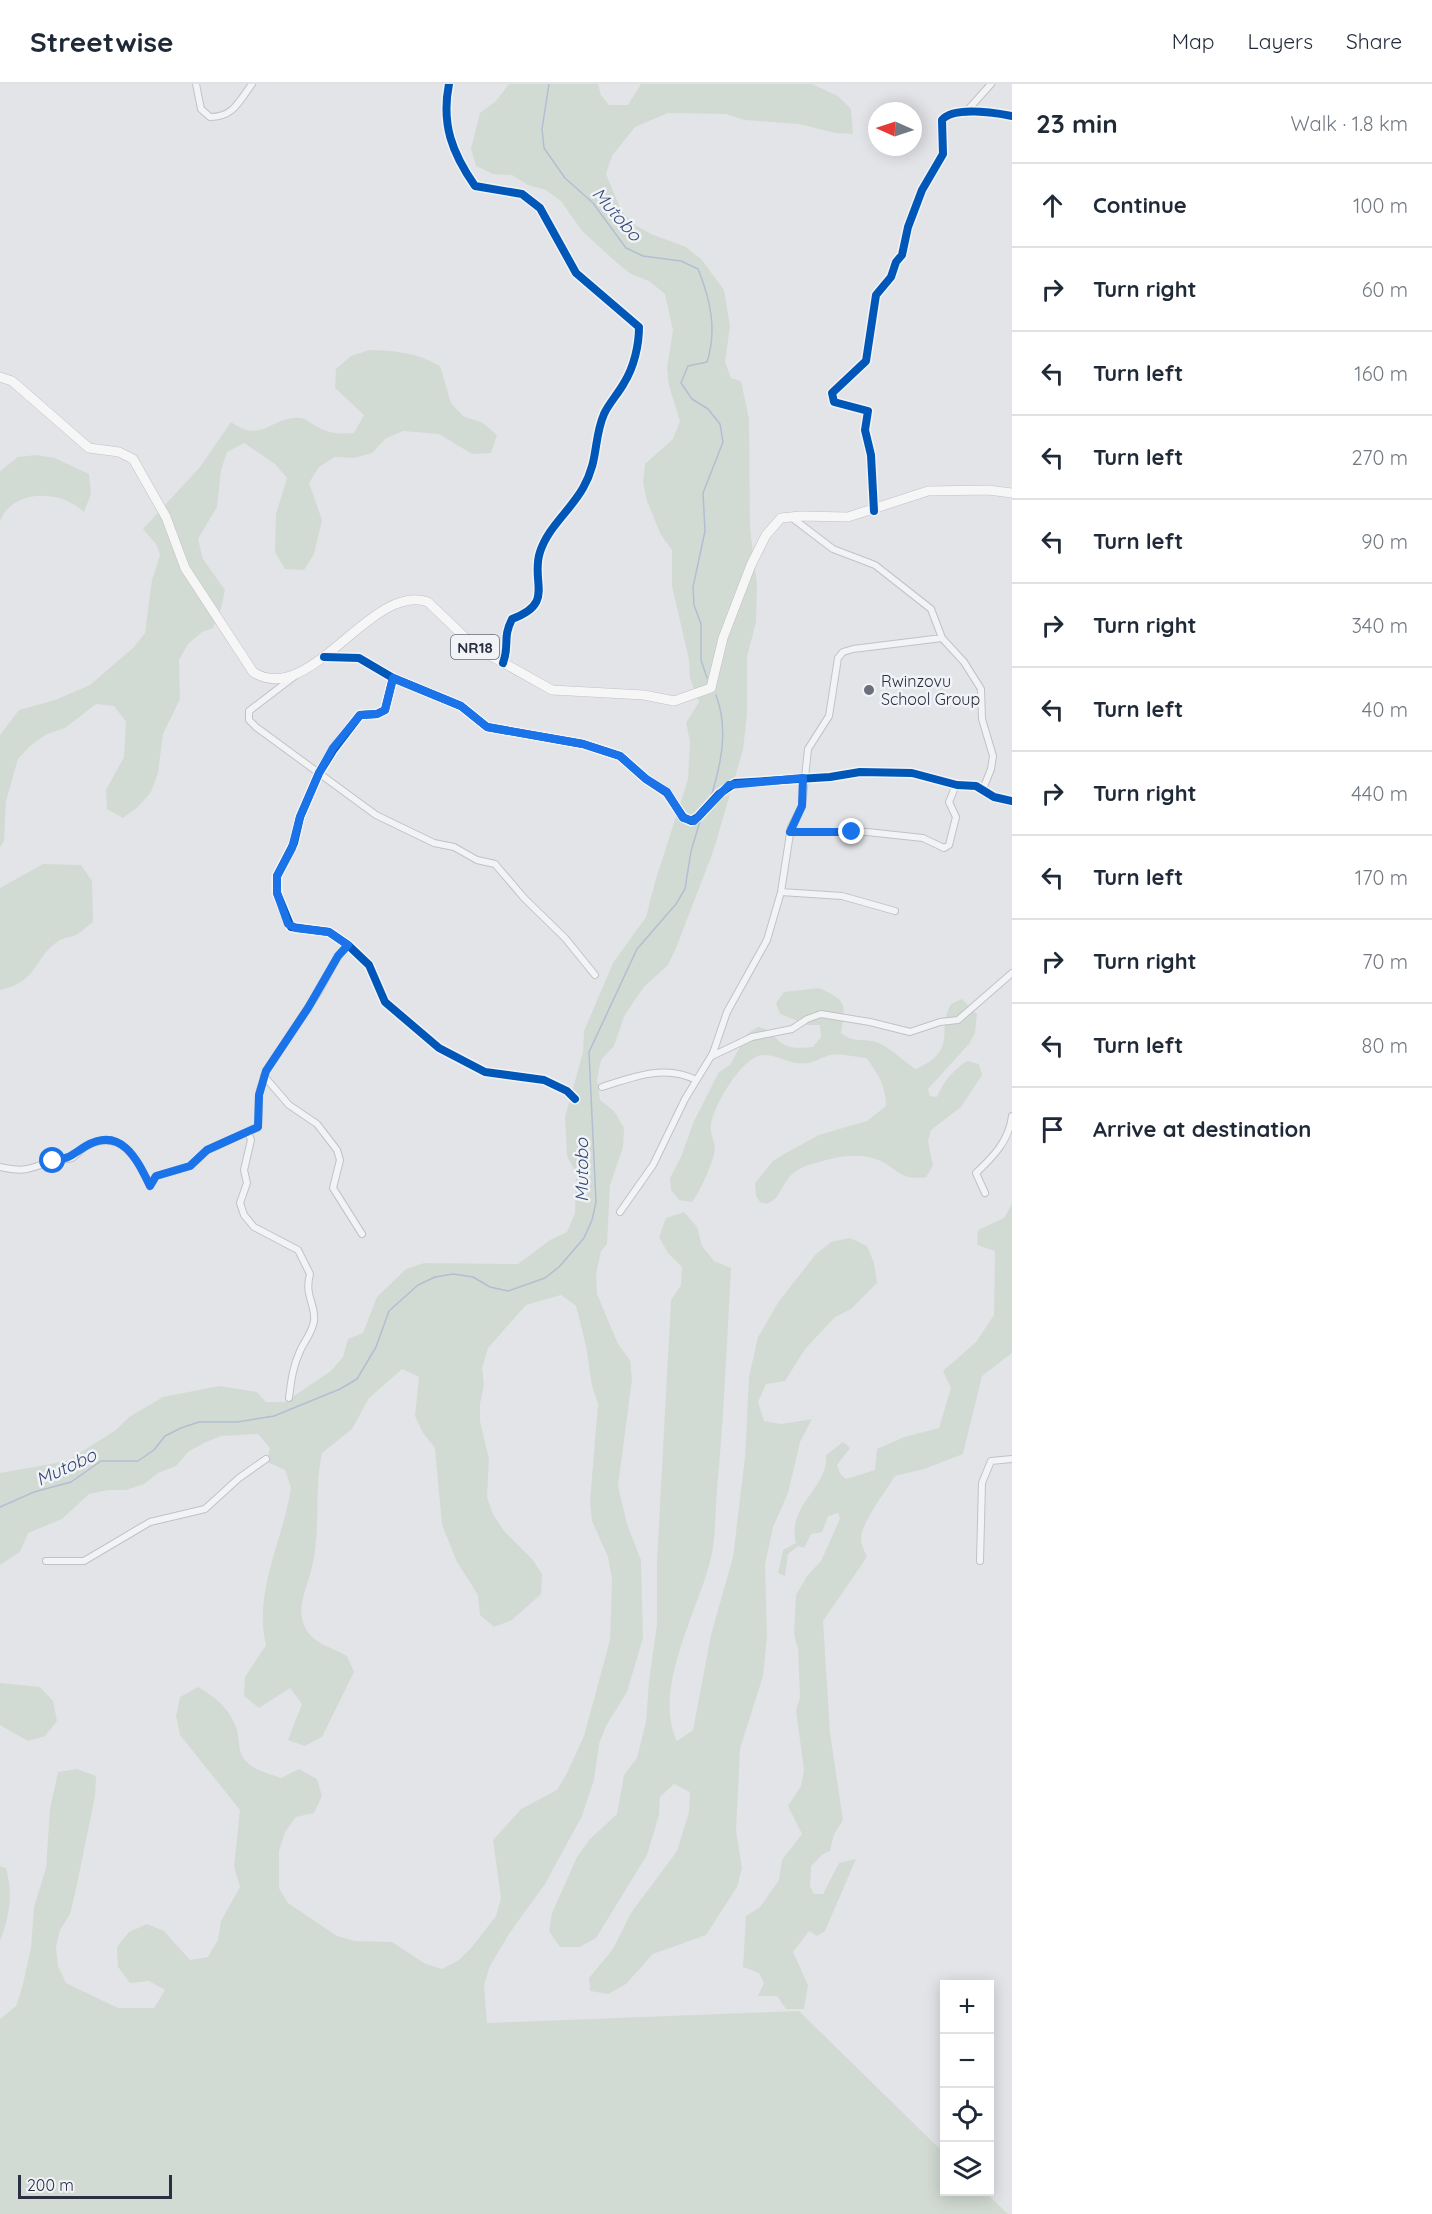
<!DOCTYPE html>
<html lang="en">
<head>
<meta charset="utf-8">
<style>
  body { margin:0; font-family:Quicksand,sans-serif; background:#f6f6f7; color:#1f2937 }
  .controls { position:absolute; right:18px; bottom:18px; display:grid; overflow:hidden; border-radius:0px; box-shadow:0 3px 15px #0003 }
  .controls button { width:54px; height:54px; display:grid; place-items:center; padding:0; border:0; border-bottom:2px solid #e0e1e3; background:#fff; color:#1f2937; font:30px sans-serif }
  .compass { position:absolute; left:868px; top:18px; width:54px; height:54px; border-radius:50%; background:#fff; box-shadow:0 3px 15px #0003; rotate:273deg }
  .scale { position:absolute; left:18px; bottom:15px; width:154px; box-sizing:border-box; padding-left:6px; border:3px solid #2a2f41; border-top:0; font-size:16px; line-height:21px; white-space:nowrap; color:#2a2f41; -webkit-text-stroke:4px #f1f3f7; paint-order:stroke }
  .stop { position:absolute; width:18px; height:18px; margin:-14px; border:4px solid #1a73e8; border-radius:50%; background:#fff }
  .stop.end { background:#1a73e8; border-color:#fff; box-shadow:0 2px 6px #0008 }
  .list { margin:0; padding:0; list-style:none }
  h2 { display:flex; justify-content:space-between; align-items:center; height:78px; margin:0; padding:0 24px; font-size:26px }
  h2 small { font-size:20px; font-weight:400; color:#747a83 }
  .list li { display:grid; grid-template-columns:39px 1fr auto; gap:18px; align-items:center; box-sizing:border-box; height:84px; padding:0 24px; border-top:2px solid #e0e1e3 }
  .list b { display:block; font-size:22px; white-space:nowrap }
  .list em { font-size:20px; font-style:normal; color:#747a83 }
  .icon { flex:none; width:33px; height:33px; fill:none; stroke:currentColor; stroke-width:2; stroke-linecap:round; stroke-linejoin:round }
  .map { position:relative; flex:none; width:1012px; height:2130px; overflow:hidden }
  header { display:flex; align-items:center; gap:36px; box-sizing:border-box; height:84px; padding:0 30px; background:#fff; border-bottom:2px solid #e0e1e3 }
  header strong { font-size:28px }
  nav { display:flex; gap:33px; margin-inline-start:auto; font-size:21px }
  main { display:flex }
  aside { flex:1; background:#fff }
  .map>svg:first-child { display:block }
  .green { fill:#d2dbd3 }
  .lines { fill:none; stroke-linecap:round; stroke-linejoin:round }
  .stream { stroke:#b2bed2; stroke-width:1.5 }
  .street-casing { stroke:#c1c2c6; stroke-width:8 }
  .primary-casing { stroke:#c0c1c6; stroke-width:10 }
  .street { stroke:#f2f3f5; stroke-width:6 }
  .primary { stroke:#f6f6f7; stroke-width:9 }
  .cycleway-casing { stroke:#f1f3f7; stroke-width:11 }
  .cycleway { stroke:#0057b8; stroke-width:8 }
  .route { stroke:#1a73e8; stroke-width:8 }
  .poi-dot { fill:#6b6e7b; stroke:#f1f3f7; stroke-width:2 }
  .labels { text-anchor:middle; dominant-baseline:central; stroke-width:5; stroke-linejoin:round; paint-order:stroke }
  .shield { fill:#f1f3f7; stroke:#666a78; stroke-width:1.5 }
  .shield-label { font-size:15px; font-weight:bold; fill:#2a2f41 }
  .poi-label { font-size:16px; fill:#2a2f41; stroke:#f1f3f7; text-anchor:start }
  .water-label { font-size:18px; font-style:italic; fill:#344974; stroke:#f1f3f7 }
</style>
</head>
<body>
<header>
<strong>Streetwise</strong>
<nav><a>Map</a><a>Layers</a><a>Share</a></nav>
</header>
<main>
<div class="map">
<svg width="1012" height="2130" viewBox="0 0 1012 2130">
  <rect width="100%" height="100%" fill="#e3e4e8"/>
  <path class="green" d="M509,0H598L601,11L609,21H628L641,0H812L838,12L851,25L853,50L835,49L799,40L744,36L726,30L668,29L635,43L612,72L606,90L621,126L635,141L651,150L686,163L701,175L724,206L730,242L725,278L731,294L741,297L749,335L750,445L757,500L756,538L747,573V630L743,666L713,768L676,864L668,881L645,902L634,917L624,933L614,962L601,976L597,995L600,1016L614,1027L624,1044L623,1063L610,1101L607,1160L601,1167L596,1191L597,1210L618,1260L630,1276L632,1295L618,1402L627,1440L641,1476L643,1554L627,1608L606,1642L599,1660L594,1696L582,1732L545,1800L509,1850L490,1882L484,1901L487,1939L799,1927L944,2069V2108H985L1008,2130H0V1935L16,1922L22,1904L31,1864L34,1823L46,1784L50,1725L58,1688L77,1685L96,1692L95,1712L75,1810L70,1830L60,1846L56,1863L58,1882L66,1899L118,1924H154L165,1906L149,1897L130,1899L118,1883L117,1863L129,1848L147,1840L164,1847L190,1876L208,1873L218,1856L221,1837L240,1803L234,1783L240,1726L180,1651L176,1632L180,1613L198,1603C214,1612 229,1624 236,1643C241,1655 236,1668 247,1678C254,1686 271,1690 281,1694L299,1685L317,1695L322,1712L314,1729L296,1733L285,1748L279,1767V1804L288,1819L337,1852L355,1857L392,1858L424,1879L442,1885L459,1876L472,1863L496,1832L501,1814L493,1756L521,1725L557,1706L567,1689L584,1652L610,1556L612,1495L608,1473L592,1437L590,1417L598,1320L592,1302L586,1262L576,1222L561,1211L526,1221L488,1264L482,1284L484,1301L480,1320V1337L489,1375L487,1413L493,1430L504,1447L532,1475L542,1490L541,1510L512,1536L494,1543L480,1531L478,1511L457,1478L442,1441L435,1364L423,1349L415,1332L419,1293L402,1285L369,1314L352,1345L322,1369C314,1406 321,1446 312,1483C308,1501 296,1523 304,1541C312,1560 330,1562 347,1572L354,1588L322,1653L305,1662L288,1656L302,1620L290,1604L259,1624L244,1612L245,1593L266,1561C253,1507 283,1457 291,1404L285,1386L267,1378L270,1364L258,1350L221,1352L204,1359L188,1368L176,1382L158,1389L144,1400L126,1406H108L89,1410L62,1435L28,1449L20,1468L0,1481V1389L67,1377L116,1346L129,1333L163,1313L219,1302L257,1308L266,1318H285L331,1287L343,1273L348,1255L363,1249L377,1213L406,1185L424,1179L518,1180L550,1156L567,1148L575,1129L576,1089L567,1072L565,1033L583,968L584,947L613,879L646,833L655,798L688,695L690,657L686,639L699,618L690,594L689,576L672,502V466L661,451L647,417L643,399L645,380L673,355L680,337L669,302L667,284L673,246L665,210L649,197L631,190L616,178L582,147L561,117L546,106L528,101L512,91L493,90L476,82L471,65L480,29L496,17Z
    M369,266C394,266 418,269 440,282L451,319L463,332L483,339L497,351L491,369L472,370L439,350L403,347L385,355L372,369L354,374L335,373L319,383L309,399L322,436L314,470L304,486L285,485L275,468L276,430L287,394L275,380L244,359L227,368L221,386L217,423L198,455L203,475L225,506L221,525L213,544L202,548L188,560L179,576L180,615L163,650L158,689L151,708L138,723L123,734L107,725L106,706L124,673L126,638L114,622L96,620L65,644L47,650L31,661L18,675L6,717L4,757L0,763V651L19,626L55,616L90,601L134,563L145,549L152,496L160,471L156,460L143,445L200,383L231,338C263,361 272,331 301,334C307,335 313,341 318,343C330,350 340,350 354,349L364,331L335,304L336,285L351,272Z
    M36,371L55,374L89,390L91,410L84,428C62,406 13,404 0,437V387L18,373Z
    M43,780L81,781L92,797L93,838C88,841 83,847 78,850C73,853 66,853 60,856C33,873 39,898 0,906V804Z
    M819,904C849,917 845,921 841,949C853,959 862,954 876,958C891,963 902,977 916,985C960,965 935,948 951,920L962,915L977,930L975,949L969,960L928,1005L930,1012L937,1013C943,998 953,986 967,977L979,980L982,991L961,1023L931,1046L928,1057L933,1082L926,1093C897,1098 896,1080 872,1074C852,1068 828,1075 809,1081C779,1090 787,1111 767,1120L760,1118L756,1112L755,1099L773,1077L784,1070L819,1051L867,1037L886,1022C886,1003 878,989 866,974C855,973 841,969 830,971C822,973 815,978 808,979C792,982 779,971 763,971C742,972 713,1023 711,1041C710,1050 714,1056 715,1064C715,1075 699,1110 692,1118L679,1116L671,1106L670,1094L681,1073L694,1037L719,988L730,981L747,950L758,943C774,946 771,952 783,960C791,965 804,964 813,963L821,953L820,941H808L780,930L776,919L784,908Z
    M1012,1120V1269L982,1292L963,1370L924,1385L895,1392C886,1407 861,1439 861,1455C861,1460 865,1468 867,1473L823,1537L830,1649L843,1736L834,1750L830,1767L823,1770L811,1782L810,1802L814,1810H823L839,1779L856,1775L825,1847L817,1852L809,1847L793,1868L808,1901L804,1925H786L777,1912H758L764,1899L759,1889L743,1883L746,1832L760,1823L779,1796L782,1776L802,1750L788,1722L801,1702L804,1686L796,1626L800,1613L798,1565L794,1551L796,1511L807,1492L821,1477L840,1435L838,1429L828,1432L822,1448L811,1450L804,1464L798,1462L788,1470L785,1492L778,1489L783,1466L796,1459C786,1421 829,1404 826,1371L843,1358L850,1364L837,1381L841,1391L846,1395L875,1386L877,1365L904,1353L939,1344L951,1304L943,1287L976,1258L994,1231L995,1167L977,1161L978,1146L1004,1134Z
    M684,1128L697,1143L702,1162L714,1177L731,1184C727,1258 724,1332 717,1406C715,1429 716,1452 711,1474C698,1528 652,1604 677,1657L693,1646L711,1551L733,1473L745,1373L749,1293L758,1253L779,1217L816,1170L831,1158L850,1154L867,1162L874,1179L877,1199L851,1225L835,1233L805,1265L785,1297L766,1300L758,1318L764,1337L781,1340L812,1335L800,1358L788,1409L773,1443L765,1480L767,1553L763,1592L740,1665L736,1747L742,1784L737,1803L706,1851L653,1870L626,1900L608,1910L590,1907L589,1894L613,1865L631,1829L677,1767L689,1728L690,1708L674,1700L660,1713L659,1731L647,1771L596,1854L580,1863H560L549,1847L552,1829L577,1773L589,1756L617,1730L624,1691L637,1674L646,1638L649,1597L657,1540V1477L671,1216L681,1201L682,1183L668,1169L659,1153L666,1134Z
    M0,1599L40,1603L53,1617L57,1637L45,1652L28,1657L0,1641Z
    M0,1782L6,1784C13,1810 10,1832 0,1857Z"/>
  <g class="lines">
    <path class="stream" d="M549,0L542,45L544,64L565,94L593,119L626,164L643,172L681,177L698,185C711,217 717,246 707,278L688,282L681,299L692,315L708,325L720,340L723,358L703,409L705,447L693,503L694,521L701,540V576L707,594
      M710,716C721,681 729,646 716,611
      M0,1423L34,1408L71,1398L101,1377H138L154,1366L165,1352L181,1344L199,1338H237L274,1332L340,1305L357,1295L376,1263L389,1227L418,1201L435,1193L453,1190L473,1193L490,1203L508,1207L545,1194L559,1183L584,1154L592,1136L596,1118L589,968L637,865L676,820L685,805L691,767L701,734"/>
    <defs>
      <path id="street" d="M196,0L201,25L210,33C234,33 239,17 252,0
        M449,0C441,40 452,69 475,102L522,110L540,124L576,189L639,243C639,261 634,283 624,299C618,310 609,319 604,330C593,356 599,376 583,404C570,427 548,443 540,468C530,498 556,519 512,535C502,555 510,560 503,579
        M965,29L991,0
        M874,427L871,371L865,346L868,327L834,318L832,309L866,277L876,211L891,193L896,178L902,171L908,143L922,106L943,70L942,36C953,22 996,29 1012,32
        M791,433L833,465L875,481L931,525L942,554L964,578L981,605L982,635L993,672L991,685L983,705
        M324,573L359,574L393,594L461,622L487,643L583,660L620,672L646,695L667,709L683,733L691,737L698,733L719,710L735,699L830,693L860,688L912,689L957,701L976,702L994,713L1012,717
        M296,591L249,627V636L256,643L376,731L434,759L454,763L477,776L495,780L524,814L565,854L595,891
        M393,594L385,626L377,630L360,631L334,665L319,689L300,733L294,759L277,792V809L291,843L329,848L348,861L369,881L385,918L439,964L485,988L544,996L567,1007L575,1015
        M790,748H867L923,754L944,764L949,761L956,733L949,718L956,701
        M781,808L842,812L895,827
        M712,972L752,953L792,945L807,935L821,930L870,938L910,948L940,938L958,936L1012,889
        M264,992L289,1021L317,1040L337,1066L340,1076L333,1104L362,1150
        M602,1003C633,993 665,980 696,996
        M248,1048L251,1056L244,1086L247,1099L240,1119L244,1131L254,1143L298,1166L310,1190C304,1212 316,1220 314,1237C312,1249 305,1256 300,1267C293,1282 291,1297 289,1314
        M0,1083C29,1089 28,1084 53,1077C59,1076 66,1076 72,1074C77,1071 81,1065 86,1062C122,1043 137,1075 150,1102
        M150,1102L156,1092L190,1082L207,1066L258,1043L259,1010L266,987L319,907L338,872L348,861
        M985,1109L976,1089C993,1073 1009,1057 1012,1032
        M620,1128L653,1081L685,1015L713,969L727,928L767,856L781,808L791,743L802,722L808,665L829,632L838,574L843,568L853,565L942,554
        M46,1477H84L150,1438L205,1425L239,1394L266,1375
        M980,1477L982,1399L991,1377L1012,1375"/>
      <path id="primary" d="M0,293L12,297L89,364L119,368L133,375L166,433L185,484L253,588C310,625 372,497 428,518L475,563L552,606L644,611L674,617L711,604L723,554L751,481L766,451L781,434L800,432L848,433L928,407L988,406L1012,409"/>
    </defs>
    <use href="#street" class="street-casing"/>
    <use href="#primary" class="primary-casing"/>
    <use href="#street" class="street"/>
    <use href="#primary" class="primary"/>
    <defs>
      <path id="cycleway" d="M449,0C441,40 452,69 475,102L522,110L540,124L576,189L639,243C639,261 634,283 624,299C618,310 609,319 604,330C593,356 599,376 583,404C570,427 548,443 540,468C530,498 556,519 512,535C502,555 510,560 503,579
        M874,427L871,371L865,346L868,327L834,318L832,309L866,277L876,211L891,193L896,178L902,171L908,143L922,106L943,70L942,36C953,22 996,29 1012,32
        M324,573L359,574L393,594L461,622L487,643L583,660L620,672L646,695L667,709L683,733L691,737L698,733L719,710L735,699L830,693L860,688L912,689L957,701L976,702L994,713L1012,717
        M393,594L385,626L377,630L360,631L334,665L319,689L300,733L294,759L277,792V809L291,843L329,848L348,861L369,881L385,918L439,964L485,988L544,996L567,1007L575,1015"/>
    </defs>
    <use href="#cycleway" class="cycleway-casing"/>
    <use href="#cycleway" class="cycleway"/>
  </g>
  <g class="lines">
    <path class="route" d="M53,1077C71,1074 71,1071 86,1062C121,1042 137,1075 150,1102L156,1092L190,1082L207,1066L258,1043L259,1011L266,987L308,924L338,872L348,861L329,848L296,844L288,840L277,809V792L292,764L300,733L319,689L333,664L360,631L377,630L385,626L393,594L461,622L487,643L583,660L620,672L646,695L667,708L683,734L694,737L698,733L729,701L803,694L802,722L790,748H852"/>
  </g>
  <circle class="poi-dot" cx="869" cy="606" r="6"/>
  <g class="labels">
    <rect class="shield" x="451" y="551" width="48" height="24" rx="4.5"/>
    <g class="shield-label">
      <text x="475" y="563">NR18</text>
    </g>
    <g class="poi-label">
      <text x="881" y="597">Rwinzovu<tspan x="881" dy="18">School Group</tspan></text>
    </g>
    <g class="water-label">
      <text transform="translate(617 130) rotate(49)">Mutobo</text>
      <text transform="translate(581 1086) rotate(-90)">Mutobo</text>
      <text transform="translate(66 1383) rotate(-25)">Mutobo</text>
    </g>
  </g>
</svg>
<div class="controls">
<button>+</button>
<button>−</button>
<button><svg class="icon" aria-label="locate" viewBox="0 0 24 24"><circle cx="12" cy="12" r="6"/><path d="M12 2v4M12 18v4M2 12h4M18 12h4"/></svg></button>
<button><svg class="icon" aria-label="layers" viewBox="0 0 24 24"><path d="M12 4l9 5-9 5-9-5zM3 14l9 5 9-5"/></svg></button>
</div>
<svg class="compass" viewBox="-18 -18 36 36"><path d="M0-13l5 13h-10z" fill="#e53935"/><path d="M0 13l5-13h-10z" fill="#747a83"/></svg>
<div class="scale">200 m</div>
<div class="stop" style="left:53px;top:1077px"></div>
<div class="stop end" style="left:852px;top:748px"></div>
</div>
<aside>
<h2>23 min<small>Walk · 1.8 km</small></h2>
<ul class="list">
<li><svg class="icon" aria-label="ahead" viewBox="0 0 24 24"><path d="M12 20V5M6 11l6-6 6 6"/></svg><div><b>Continue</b></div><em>100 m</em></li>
<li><svg class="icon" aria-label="right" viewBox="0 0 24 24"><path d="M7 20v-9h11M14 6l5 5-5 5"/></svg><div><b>Turn right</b></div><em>60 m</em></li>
<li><svg class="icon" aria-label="left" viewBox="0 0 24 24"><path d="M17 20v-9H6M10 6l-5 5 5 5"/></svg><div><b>Turn left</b></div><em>160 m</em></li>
<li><svg class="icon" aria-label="left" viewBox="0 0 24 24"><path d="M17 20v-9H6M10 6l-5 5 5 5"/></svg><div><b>Turn left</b></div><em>270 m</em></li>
<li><svg class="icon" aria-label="left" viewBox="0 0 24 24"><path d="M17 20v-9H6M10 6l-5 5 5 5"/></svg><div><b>Turn left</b></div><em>90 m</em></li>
<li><svg class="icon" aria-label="right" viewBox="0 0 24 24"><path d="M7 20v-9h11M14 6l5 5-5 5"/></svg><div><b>Turn right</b></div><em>340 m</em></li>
<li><svg class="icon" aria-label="left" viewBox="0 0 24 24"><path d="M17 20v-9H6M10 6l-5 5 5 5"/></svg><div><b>Turn left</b></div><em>40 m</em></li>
<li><svg class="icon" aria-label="right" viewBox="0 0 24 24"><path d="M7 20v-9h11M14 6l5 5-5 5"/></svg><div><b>Turn right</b></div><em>440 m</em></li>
<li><svg class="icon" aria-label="left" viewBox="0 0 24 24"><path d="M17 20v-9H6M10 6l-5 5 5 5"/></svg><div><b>Turn left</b></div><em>170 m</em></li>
<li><svg class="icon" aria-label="right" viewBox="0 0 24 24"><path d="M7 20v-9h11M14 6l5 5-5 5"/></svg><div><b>Turn right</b></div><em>70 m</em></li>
<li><svg class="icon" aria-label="left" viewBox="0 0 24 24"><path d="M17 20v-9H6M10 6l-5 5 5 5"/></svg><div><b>Turn left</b></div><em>80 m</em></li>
<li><svg class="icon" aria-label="arrive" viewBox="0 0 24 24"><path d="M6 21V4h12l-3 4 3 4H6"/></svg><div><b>Arrive at destination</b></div></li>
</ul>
</aside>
</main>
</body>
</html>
